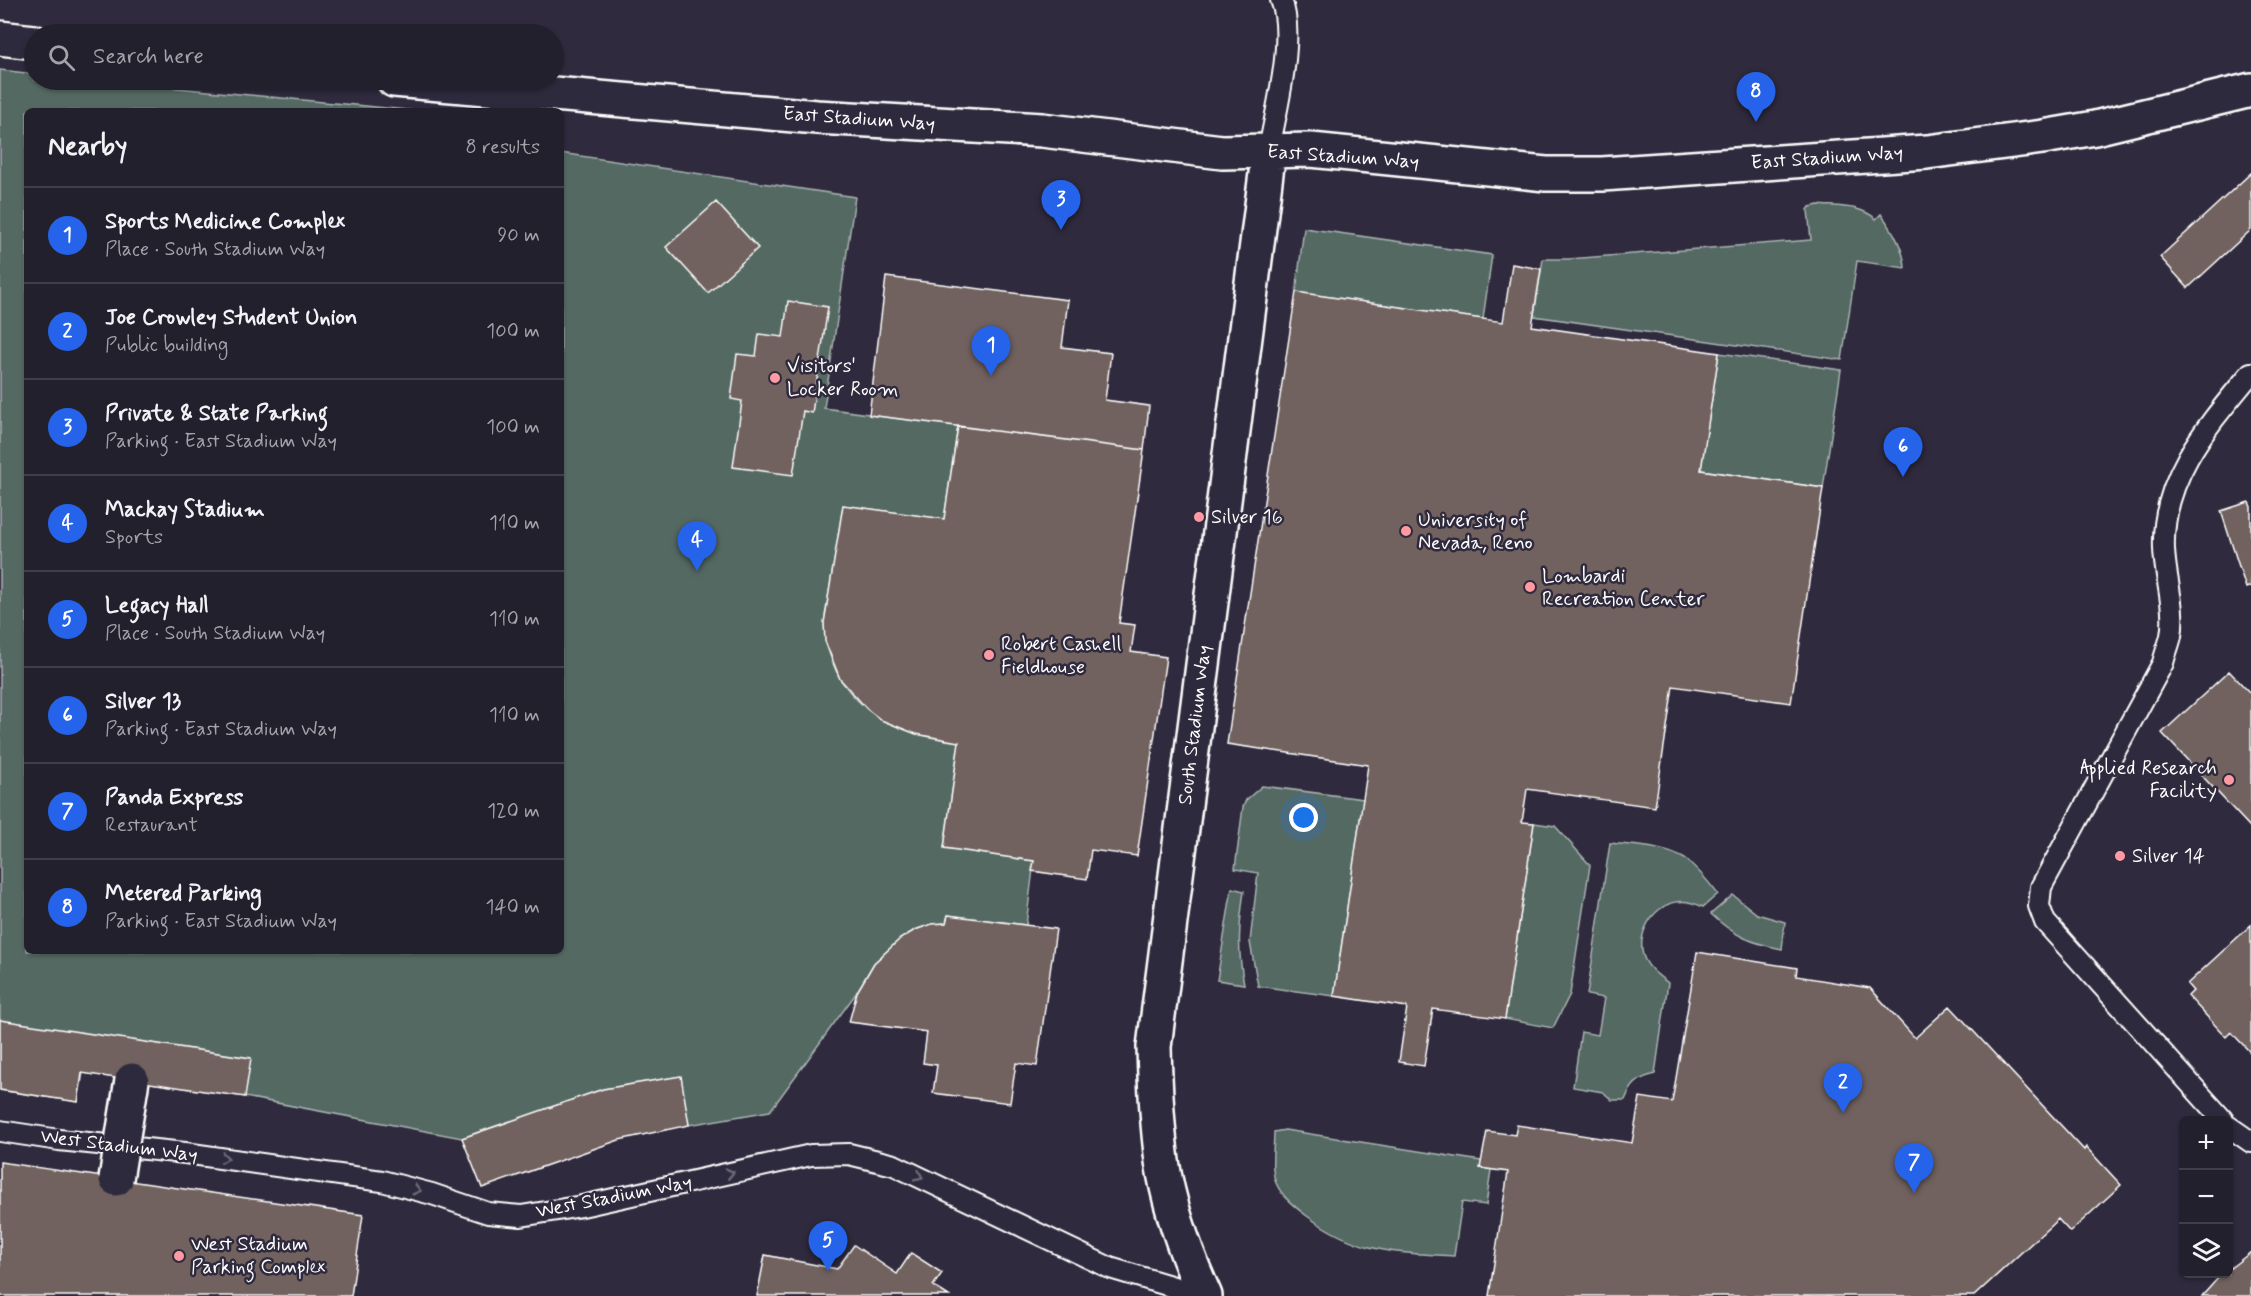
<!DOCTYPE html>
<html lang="en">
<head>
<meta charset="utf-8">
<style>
  body { margin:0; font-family:Mynerve,sans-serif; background:#2b2836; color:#f1f3f6 }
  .controls { position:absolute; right:18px; bottom:18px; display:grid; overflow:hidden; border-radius:9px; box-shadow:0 2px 4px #0004 }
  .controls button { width:54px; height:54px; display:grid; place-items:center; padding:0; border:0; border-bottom:2px solid #403e4a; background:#23202e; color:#f1f3f6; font:30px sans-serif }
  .you { position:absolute; left:1304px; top:818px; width:21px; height:21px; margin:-15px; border:4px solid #fff; border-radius:50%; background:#1a73e8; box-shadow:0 0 0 9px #1a73e833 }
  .badge { display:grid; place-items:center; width:39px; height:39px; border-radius:50%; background:#2563eb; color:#fff; font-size:20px; font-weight:700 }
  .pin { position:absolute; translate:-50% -50px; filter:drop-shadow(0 2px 3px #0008) }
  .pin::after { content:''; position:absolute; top:32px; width:21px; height:18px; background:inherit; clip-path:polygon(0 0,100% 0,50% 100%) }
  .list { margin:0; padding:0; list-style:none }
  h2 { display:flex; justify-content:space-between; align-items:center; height:78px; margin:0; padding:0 24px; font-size:26px }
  h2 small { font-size:20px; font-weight:400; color:#a3a3aa }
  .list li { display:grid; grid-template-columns:39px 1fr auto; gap:18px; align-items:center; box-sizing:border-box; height:96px; padding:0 24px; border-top:2px solid #403e4a }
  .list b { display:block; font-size:22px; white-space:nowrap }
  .list p { margin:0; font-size:20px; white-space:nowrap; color:#a3a3aa }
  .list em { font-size:20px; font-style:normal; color:#a3a3aa }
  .icon { flex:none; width:33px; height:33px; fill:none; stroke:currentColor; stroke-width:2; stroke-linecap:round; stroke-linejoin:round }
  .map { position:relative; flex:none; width:2251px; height:1296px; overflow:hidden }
  .search { position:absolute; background:#23202e; box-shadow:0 2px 4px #0004; left:24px; top:24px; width:540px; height:66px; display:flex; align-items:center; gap:15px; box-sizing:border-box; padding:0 21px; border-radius:33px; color:#a3a3aa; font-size:22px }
  .panel { position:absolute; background:#23202e; box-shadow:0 2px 4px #0004; left:24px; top:108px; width:540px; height:846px; border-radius:9px }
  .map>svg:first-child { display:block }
  .green { fill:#546964; stroke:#aab4b2; stroke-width:1.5 }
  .building { fill:#71625e; stroke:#fff; stroke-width:1.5 }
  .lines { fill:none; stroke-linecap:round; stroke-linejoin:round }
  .lane-casing { stroke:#fff; stroke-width:24 }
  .street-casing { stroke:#fff; stroke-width:38 }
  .lane { stroke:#2f2a3d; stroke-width:20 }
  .street { stroke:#2f2a3d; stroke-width:33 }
  .street-bridge-casing { stroke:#fff; stroke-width:38; stroke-linecap:butt }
  .street-bridge { stroke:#2f2a3d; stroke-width:33 }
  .oneway { stroke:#6d6a77 }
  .poi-dot { fill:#ff9aa2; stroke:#2f2a3d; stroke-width:2 }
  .labels { text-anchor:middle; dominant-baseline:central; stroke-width:5; stroke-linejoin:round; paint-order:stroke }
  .street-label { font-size:20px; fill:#fff; stroke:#2f2a3d }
  .poi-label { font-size:20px; fill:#fff; stroke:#2f2a3d; text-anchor:start }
</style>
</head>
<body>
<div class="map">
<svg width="2251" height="1296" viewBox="0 0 2251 1296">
  <rect width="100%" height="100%" fill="#2f2a3d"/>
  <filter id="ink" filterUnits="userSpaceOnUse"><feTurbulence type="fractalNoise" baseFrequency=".0167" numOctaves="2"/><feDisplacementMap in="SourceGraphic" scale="12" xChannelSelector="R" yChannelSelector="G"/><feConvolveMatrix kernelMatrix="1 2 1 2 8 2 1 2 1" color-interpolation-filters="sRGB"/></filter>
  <g filter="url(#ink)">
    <path class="green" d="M0,70L34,74V80H93L418,111H27V951H561V153L855,197L824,408L958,426L944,519L843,505L824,623C829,701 889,734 959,742L944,847L1034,861L1026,925L948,915L946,923L932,924L915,930L900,939L874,963L857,992L770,1111L689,1125L680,1076L603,1089L462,1138L245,1097L83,1073L78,1102L0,1090Z
      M1818,205C1839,207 1860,205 1876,219L1881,214C1893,230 1904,248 1905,268L1857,261L1842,360L1534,316L1543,259H1569L1811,240L1808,210L1810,207Z
      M1304,228L1492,255L1483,319L1296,292Z
      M1719,353L1841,370L1823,488L1701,470Z
      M1262,786L1363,799L1334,996L1258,986L1250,942L1258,873L1235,869L1243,807L1246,800Z
      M1534,823L1555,826L1590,865L1570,994L1553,1028L1505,1019Z
      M1610,843C1634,846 1663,846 1685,859C1698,868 1708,882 1718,894L1703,907C1695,903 1686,900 1676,902C1652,906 1634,937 1645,960C1650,970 1659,976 1668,983L1655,1074C1638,1078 1631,1085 1625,1100H1612L1603,1092L1573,1087L1581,1032L1598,1035L1604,998L1587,995Z
      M1232,888L1244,891C1239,926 1237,948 1244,984L1217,980Z
      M1733,895L1757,914L1785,922L1782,949C1751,943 1734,936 1711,914Z
      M1285,1130L1481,1161L1491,1170L1486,1205L1462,1202L1454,1256C1392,1252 1360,1254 1307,1216C1295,1207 1282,1197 1276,1183C1270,1168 1274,1148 1274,1132Z"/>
    <path class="building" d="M2251,173V230L2188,288L2160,257Z
      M716,202L758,248L708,293L666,247Z
      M1512,264L1541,269L1532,326L1719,353L1701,470L1823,488L1791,703L1673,686L1655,807L1527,789L1522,822L1534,823L1505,1019L1433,1009L1424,1066L1399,1062L1407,1007L1334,996L1368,765L1227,744L1296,292L1503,322Z
      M886,277L1068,300L1062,347L1111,353L1105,400L1149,406L1144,450L869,415Z
      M788,301L828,307L812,413L803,411L793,475L733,467L742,401L731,399L737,354L756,356L759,334L783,337Z
      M958,426L1144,450L1119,623L1135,625L1131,652L1166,657L1137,856L1091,850L1087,879L1032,871L1034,861L944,848L959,742L916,734L881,720L867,709L840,679L825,641L824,623L843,505L944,519Z
      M2249,502L2251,507V586L2246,588L2221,511Z
      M2229,671L2251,694V828L2162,733Z
      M948,915L1056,929L1037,1066L1016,1063L1010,1103L933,1093L937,1065L923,1063L927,1032L849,1022L857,992L874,963L900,939L915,930L932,924L946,923Z
      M2251,925V1053L2231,1032L2226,1037L2188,996L2193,991L2187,984Z
      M1697,952L1797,968L1796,976L1870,988L1915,1038L1950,1006L2084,1150L2086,1147L2121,1185L2070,1232L2058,1219L1974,1296H1489L1508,1172L1480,1168L1487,1131L1515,1135L1517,1125L1632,1143L1640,1097L1672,1102Z
      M0,1020L251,1058L245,1097L82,1073L78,1102L0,1090Z
      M681,1076L689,1125L619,1140L482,1188L462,1138L603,1089Z
      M0,1162L363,1215L351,1296H0Z
      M854,1245L897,1274L911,1253L942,1273L933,1286L949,1296H757L765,1255L837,1269Z
      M2251,1252V1296H2202L2219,1277L2223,1274H2228V1270Z"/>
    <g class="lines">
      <defs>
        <path id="lane" d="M1269,150C1276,110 1296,36 1281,0
          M2223,1120L2045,922L2039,906L2041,887L2163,663C2165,654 2169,645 2171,636C2176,608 2165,578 2164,549C2161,478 2208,425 2251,373
          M2228,1126L2251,1142
          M0,1131L59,1140L185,1153L382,1181L432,1194L488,1213L521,1216L582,1206L811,1155L849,1154L894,1165L1110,1268L1204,1296"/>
        <path id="street" d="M0,38L34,42
          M394,80L817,117L1042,130L1222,152L1311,150L1546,174H1602L1927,152L2043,137L2095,128L2251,90
          M1205,1296C1186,1254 1169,1207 1162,1161C1157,1123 1155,1085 1154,1047L1269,150"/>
      </defs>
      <use href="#lane" class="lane-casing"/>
      <use href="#street" class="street-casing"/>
      <use href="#lane" class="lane"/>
      <use href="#street" class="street"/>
      <defs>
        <path id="street-bridge" d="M116,1179L132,1080"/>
      </defs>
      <use href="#street-bridge" class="street-bridge-casing"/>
      <use href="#street-bridge" class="street-bridge"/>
    </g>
    <defs><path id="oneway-chevron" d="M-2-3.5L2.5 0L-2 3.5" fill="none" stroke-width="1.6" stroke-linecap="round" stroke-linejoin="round" transform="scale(1.5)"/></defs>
    <g class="oneway">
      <use href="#oneway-chevron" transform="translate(225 1158) rotate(8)"/>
      <use href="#oneway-chevron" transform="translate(730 1173) rotate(-13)"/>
      <use href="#oneway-chevron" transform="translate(919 1176) rotate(25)"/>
      <use href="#oneway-chevron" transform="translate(417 1190) rotate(15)"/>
    </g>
  </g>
  <g class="poi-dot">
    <circle cx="775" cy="378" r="6"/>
    <circle cx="1199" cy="517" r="6"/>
    <circle cx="1406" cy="531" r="6"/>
    <circle cx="1530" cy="587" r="6"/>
    <circle cx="989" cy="655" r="6"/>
    <circle cx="2229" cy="780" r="6"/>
    <circle cx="2120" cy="856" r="6"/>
    <circle cx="179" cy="1256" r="6"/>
  </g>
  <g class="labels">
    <g class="street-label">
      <text transform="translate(859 119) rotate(4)">East Stadium Way</text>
      <text transform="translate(1343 157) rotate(4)">East Stadium Way</text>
      <text transform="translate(1827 158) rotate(-4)">East Stadium Way</text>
      <text transform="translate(1195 725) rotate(-83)">South Stadium Way</text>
      <text transform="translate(119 1146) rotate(7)">West Stadium Way</text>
      <text transform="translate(614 1197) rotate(-11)">West Stadium Way</text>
    </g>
    <g class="poi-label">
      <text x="787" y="366">Visitors'<tspan x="787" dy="23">Locker Room</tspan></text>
      <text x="1211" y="517">Silver 16</text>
      <text x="1418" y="520">University of<tspan x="1418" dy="23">Nevada, Reno</tspan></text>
      <text x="1542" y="576">Lombardi<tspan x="1542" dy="23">Recreation Center</tspan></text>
      <text x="1001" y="644">Robert Cashell<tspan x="1001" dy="23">Fieldhouse</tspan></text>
      <text x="2217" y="768" text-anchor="end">Applied Research<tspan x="2217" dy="23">Facility</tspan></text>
      <text x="2132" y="856">Silver 14</text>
      <text x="191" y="1244">West Stadium<tspan x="191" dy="23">Parking Complex</tspan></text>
    </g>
  </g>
</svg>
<div class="controls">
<button>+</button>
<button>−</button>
<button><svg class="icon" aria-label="layers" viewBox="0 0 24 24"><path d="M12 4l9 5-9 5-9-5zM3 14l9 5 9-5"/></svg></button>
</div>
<div class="you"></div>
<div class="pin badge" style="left:991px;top:376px">1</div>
<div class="pin badge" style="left:1843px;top:1113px">2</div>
<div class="pin badge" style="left:1061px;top:230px">3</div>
<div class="pin badge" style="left:697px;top:571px">4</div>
<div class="pin badge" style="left:828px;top:1271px">5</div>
<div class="pin badge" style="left:1903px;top:477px">6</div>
<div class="pin badge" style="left:1914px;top:1193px">7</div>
<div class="pin badge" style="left:1756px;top:122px">8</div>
<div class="search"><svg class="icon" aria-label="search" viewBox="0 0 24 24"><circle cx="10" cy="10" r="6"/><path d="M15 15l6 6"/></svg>Search here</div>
<section class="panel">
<h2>Nearby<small>8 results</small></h2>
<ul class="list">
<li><span class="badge">1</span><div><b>Sports Medicine Complex</b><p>Place · South Stadium Way</p></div><em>90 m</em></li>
<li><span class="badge">2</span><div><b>Joe Crowley Student Union</b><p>Public building</p></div><em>100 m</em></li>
<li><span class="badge">3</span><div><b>Private &amp; State Parking</b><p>Parking · East Stadium Way</p></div><em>100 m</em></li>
<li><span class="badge">4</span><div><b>Mackay Stadium</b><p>Sports</p></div><em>110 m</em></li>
<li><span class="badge">5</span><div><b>Legacy Hall</b><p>Place · South Stadium Way</p></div><em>110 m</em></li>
<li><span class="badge">6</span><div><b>Silver 13</b><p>Parking · East Stadium Way</p></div><em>110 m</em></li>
<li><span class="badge">7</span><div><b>Panda Express</b><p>Restaurant</p></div><em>120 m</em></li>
<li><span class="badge">8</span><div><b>Metered Parking</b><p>Parking · East Stadium Way</p></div><em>140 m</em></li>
</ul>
</section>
</div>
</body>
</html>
